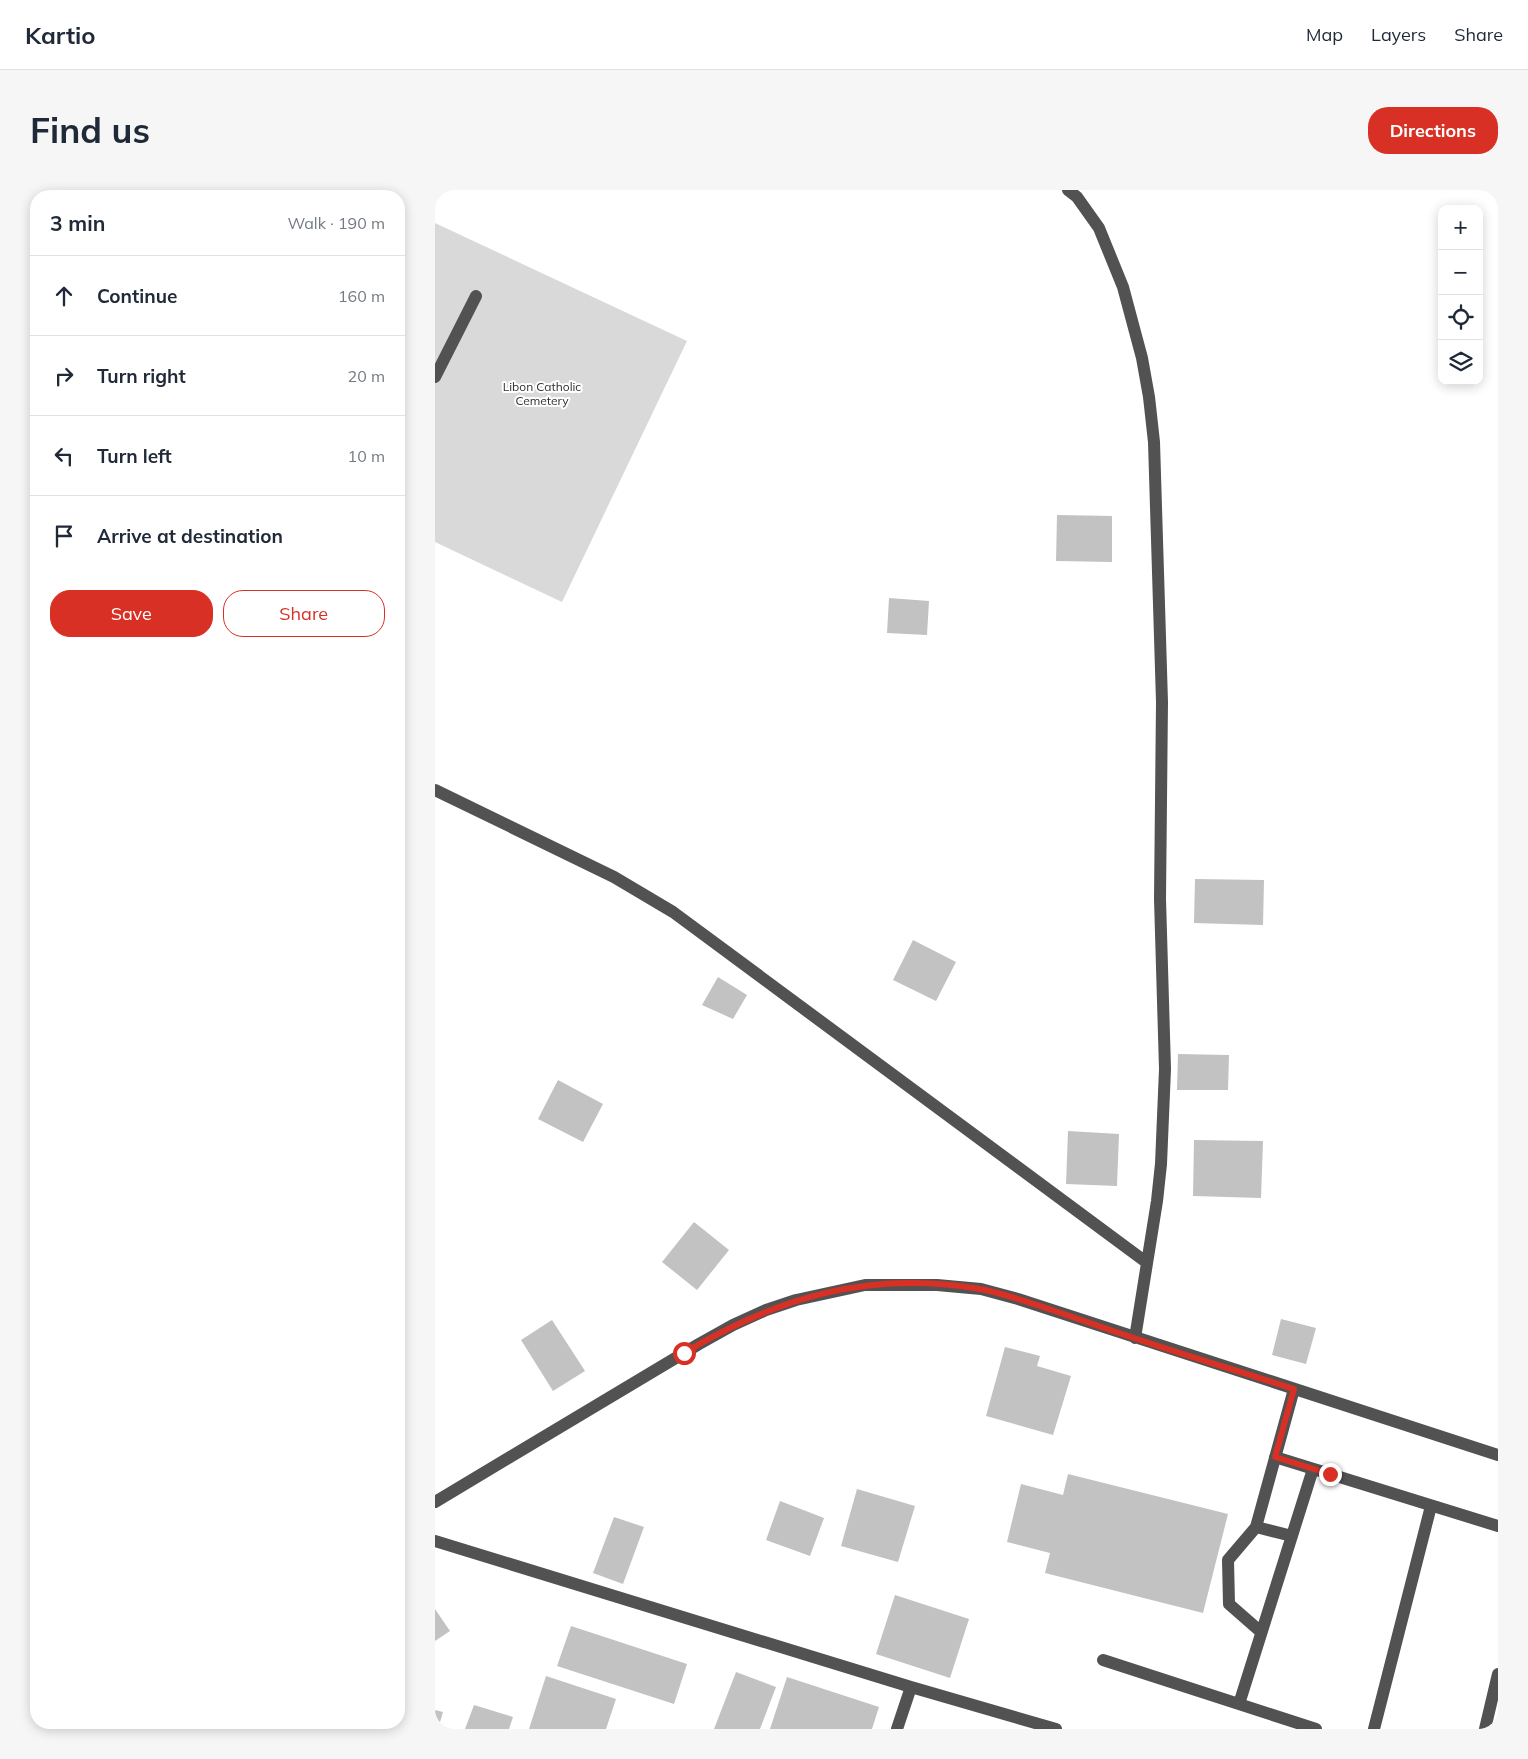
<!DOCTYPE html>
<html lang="en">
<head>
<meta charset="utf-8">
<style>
  body { margin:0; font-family:Mulish,sans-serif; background:#f6f6f7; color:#1f2937 }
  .controls { position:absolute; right:15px; top:15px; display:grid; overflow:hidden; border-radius:10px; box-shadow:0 2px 12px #0003 }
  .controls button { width:45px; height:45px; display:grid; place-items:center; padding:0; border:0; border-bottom:1px solid #e0e1e3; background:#fff; color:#1f2937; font:25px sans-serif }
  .stop { position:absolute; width:15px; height:15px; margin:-11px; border:4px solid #d93025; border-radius:50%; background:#fff }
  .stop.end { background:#d93025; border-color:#fff; box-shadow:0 1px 5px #0008 }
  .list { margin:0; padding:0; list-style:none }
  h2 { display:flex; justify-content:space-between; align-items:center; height:65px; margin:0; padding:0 20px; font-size:21px }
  h2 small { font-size:16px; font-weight:400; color:#747a83 }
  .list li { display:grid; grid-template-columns:32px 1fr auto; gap:15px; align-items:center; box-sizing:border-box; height:80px; padding:0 20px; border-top:1px solid #e0e1e3 }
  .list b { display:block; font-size:19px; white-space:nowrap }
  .list em { font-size:16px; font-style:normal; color:#747a83 }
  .actions { display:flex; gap:10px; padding:15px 20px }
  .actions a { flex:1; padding:11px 0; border:1px solid #d93025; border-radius:20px; text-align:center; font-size:18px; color:#d93025 }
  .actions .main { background:#d93025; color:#fff }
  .icon { flex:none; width:28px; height:28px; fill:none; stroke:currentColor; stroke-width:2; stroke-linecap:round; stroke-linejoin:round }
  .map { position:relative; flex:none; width:1063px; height:1539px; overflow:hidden; border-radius:20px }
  header { display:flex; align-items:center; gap:30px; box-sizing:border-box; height:70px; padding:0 25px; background:#fff; border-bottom:1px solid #e0e1e3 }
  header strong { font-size:24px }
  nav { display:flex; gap:28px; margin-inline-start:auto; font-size:18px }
  .intro { display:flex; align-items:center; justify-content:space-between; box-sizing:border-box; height:120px; padding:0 30px }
  h1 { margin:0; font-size:35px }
  .button { padding:12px 22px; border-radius:20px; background:#d93025; color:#fff; font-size:18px; font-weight:700 }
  main { display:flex; gap:30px; padding:0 30px }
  aside { flex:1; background:#fff; border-radius:20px; box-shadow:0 2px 12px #0003 }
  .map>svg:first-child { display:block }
  .green { fill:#d9d9d9 }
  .building { fill:#c2c2c2 }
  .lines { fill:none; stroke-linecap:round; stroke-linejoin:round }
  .minor { stroke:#525252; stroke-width:12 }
  .route { stroke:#d93025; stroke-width:6 }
  .labels { text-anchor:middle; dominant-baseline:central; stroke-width:4; stroke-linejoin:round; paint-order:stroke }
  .park-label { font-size:12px; fill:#303030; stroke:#fff }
</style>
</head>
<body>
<header>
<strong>Kartio</strong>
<nav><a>Map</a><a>Layers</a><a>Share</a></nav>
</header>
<div class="intro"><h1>Find us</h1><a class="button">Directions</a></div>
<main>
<aside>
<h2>3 min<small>Walk · 190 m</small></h2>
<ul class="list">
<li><svg class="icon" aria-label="ahead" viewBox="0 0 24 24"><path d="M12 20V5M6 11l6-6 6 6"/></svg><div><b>Continue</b></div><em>160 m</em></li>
<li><svg class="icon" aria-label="right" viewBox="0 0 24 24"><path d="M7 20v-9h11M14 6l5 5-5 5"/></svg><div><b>Turn right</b></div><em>20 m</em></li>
<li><svg class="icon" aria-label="left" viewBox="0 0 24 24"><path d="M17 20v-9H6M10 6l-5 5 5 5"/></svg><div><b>Turn left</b></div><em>10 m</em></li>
<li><svg class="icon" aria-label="arrive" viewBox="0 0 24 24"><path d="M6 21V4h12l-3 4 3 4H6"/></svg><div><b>Arrive at destination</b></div></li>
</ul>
<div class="actions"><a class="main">Save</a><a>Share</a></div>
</aside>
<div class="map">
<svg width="1063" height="1539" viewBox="0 0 1063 1539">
  <rect width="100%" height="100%" fill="#fff"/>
  <path class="green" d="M0,33L252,151L127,412L0,352Z"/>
  <path class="building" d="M622,325L677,326V372L621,371Z
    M454,408L494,411L492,445L452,443Z
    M760,689L829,690L828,735L759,733Z
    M478,750L521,772L501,811L458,790Z
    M283,787L312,805L298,829L267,815Z
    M743,864L794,865L793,900H742Z
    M123,890L168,914L148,952L103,929Z
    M633,941L684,944L682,996L631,994Z
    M759,950L828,951L826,1008L758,1006Z
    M259,1032L294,1060L262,1100L227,1072Z
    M846,1129L881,1138L871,1174L837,1165Z
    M117,1130L150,1181L118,1201L86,1150Z
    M570,1157L605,1166L602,1176L636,1186L618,1245L551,1226Z
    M633,1284L793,1324L768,1423L610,1383L615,1363L572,1352L586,1294L628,1305Z
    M422,1299L480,1316L463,1372L406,1356Z
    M345,1311L389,1328L375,1366L331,1350Z
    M179,1327L209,1337L188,1394L158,1383Z
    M460,1405L534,1429L515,1488L441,1464Z
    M0,1419L15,1441L0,1451Z
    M136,1436L252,1474L239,1514L122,1476Z
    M301,1482L341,1497L325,1539H279Z
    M111,1486L181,1509L171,1539H94Z
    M352,1487L444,1517L437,1539H335Z
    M39,1515L78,1527L74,1539H30Z
    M0,1520L8,1522L3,1539H0Z"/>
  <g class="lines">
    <path class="minor" d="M633,0L642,7L664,38L688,97L707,168L714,207L719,252L727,512L725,709L730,879L726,974L722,1011L700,1148
      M0,187L41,106
      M0,600L179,687L238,722L711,1072
      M840,1267L1063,1336
      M0,1312L264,1154L298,1135L331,1120L361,1110L430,1095H502L546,1099L583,1109L1063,1265
      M821,1337L857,1346
      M0,1351L476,1497L621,1539
      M826,1442L794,1414L793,1370L821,1337L859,1199
      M668,1470L881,1539
      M804,1514L878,1279
      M462,1539L476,1497
      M939,1539L996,1316
      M1050,1539L1063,1484"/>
  </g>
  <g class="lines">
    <path class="route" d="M249,1163C342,1107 436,1080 545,1099C567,1103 590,1111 611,1118C637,1127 663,1136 690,1145C746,1164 803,1181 859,1199L840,1267L895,1284"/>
  </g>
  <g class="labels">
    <g class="park-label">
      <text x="107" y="196">Libon Catholic<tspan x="107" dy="14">Cemetery</tspan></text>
    </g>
  </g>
</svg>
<div class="controls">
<button>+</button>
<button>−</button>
<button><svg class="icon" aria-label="locate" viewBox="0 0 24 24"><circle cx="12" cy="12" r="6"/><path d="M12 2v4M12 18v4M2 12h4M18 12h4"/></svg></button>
<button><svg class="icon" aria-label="layers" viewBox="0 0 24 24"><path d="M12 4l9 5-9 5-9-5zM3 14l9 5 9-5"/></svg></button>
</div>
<div class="stop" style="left:249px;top:1163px"></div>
<div class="stop end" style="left:895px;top:1284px"></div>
</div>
</main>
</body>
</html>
